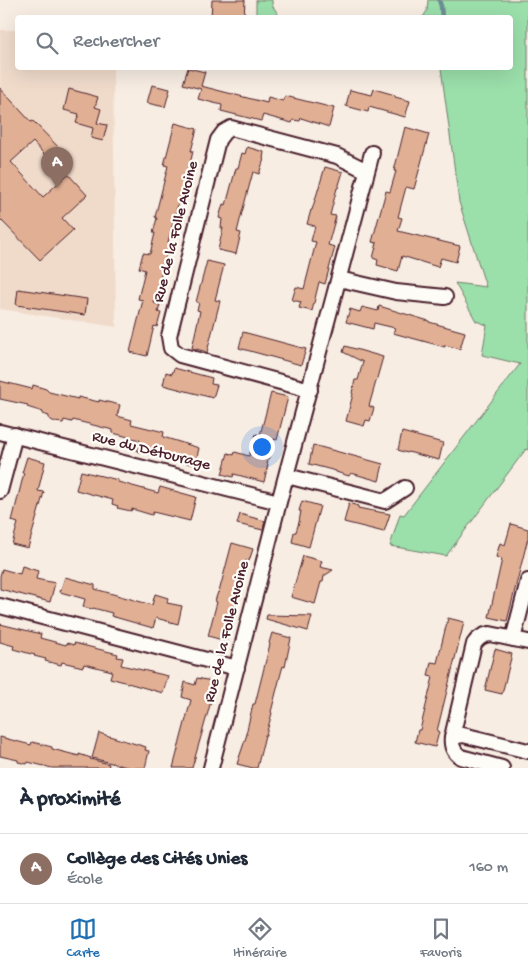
<!DOCTYPE html>
<html lang="fr">
<head>
<meta charset="utf-8">
<style>
  body { margin:0; font-family:"Gochi Hand",sans-serif; background:#f2f2f3; color:#1f2937 }
  .you { position:absolute; left:261px; top:446px; width:18px; height:18px; margin:-12px; border:4px solid #fff; border-radius:50%; background:#1a73e8; box-shadow:0 0 0 8px #1a73e833 }
  .badge { display:grid; place-items:center; width:32px; height:32px; border-radius:50%; background:#1f6fb2; color:#fff; font-size:16px; font-weight:700 }
  .pin { position:absolute; translate:-50% -41px; filter:drop-shadow(0 1px 2px #0008) }
  .pin::after { content:''; position:absolute; top:26px; width:18px; height:15px; background:inherit; clip-path:polygon(0 0,100% 0,50% 100%) }
  .list { margin:0; padding:0; list-style:none }
  h2 { display:flex; justify-content:space-between; align-items:center; height:65px; margin:0; padding:0 20px; font-size:21px }
  h2 small { font-size:16px; font-weight:400; color:#747a83 }
  .list li { display:grid; grid-template-columns:32px 1fr auto; gap:15px; align-items:center; box-sizing:border-box; height:70px; padding:0 20px; border-top:1px solid #e0e1e3 }
  .list b { display:block; font-size:19px; white-space:nowrap }
  .list p { margin:0; font-size:16px; white-space:nowrap; color:#747a83 }
  .list em { font-size:16px; font-style:normal; color:#747a83 }
  .icon { flex:none; width:28px; height:28px; fill:none; stroke:currentColor; stroke-width:2; stroke-linecap:round; stroke-linejoin:round }
  .map { position:relative; flex:none; width:528px; height:768px; overflow:hidden }
  .search { position:absolute; background:#fff; box-shadow:0 5px 20px #0002; left:15px; right:15px; top:15px; height:55px; display:flex; align-items:center; gap:12px; box-sizing:border-box; padding:0 18px; border-radius:5px; color:#747a83; font-size:19px }
  .sheet { height:135px; background:#fff }
  nav { display:flex; justify-content:space-around; align-items:center; box-sizing:border-box; height:70px; border-top:1px solid #e0e1e3; background:#fff; font-size:14px; color:#747a83 }
  nav a { display:grid; justify-items:center; gap:2px }
  nav .on { color:#1f6fb2 }
  .map>svg:first-child { display:block }
  .built { fill:#f0dbcb }
  .green { fill:#9bdfab; stroke:#727f6b }
  .lines { fill:none; stroke-linecap:round; stroke-linejoin:round }
  .stream { stroke:#6d8d96; stroke-width:4.5 }
  .building { fill:#e1b094; stroke:#4a1f2b }
  .minor-casing { stroke:#4a1f2b; stroke-width:18 }
  .minor { stroke:#fdfcf7; stroke-width:14 }
  .labels { text-anchor:middle; dominant-baseline:central; stroke-width:4.5; stroke-linejoin:round; paint-order:stroke }
  .street-label { font-size:16px; fill:#4a1f2b; stroke:#fdfcf7 }
</style>
</head>
<body>
<div class="map">
<svg width="528" height="768" viewBox="0 0 528 768">
  <rect width="100%" height="100%" fill="#f7ede3"/>
  <filter id="ink" filterUnits="userSpaceOnUse"><feTurbulence type="fractalNoise" baseFrequency=".02" numOctaves="2"/><feDisplacementMap in="SourceGraphic" scale="10" xChannelSelector="R" yChannelSelector="G"/><feConvolveMatrix kernelMatrix="1 2 1 2 8 2 1 2 1" color-interpolation-filters="sRGB"/></filter>
  <g filter="url(#ink)">
    <path class="built" d="M0,30H17L18,68H113L116,327L0,309Z"/>
    <path class="green" d="M256,0H272V5L280,17H256Z
      M428,0H528V450L526,449L446,556L390,546L400,514L404,515L520,364L482,355L487,325L476,321L455,283L486,287L459,202L441,68H510V18L423,17L427,11Z"/>
    <g class="lines">
      <path class="stream" d="M439,0L441,6L442,18"/>
    </g>
    <path class="building" d="M212,0H245L244,18H211Z
      M188,68L205,72L201,86L267,103L268,97L283,101L285,96L334,108L329,127L301,118L300,121L293,120L292,123L263,115L261,121L221,111L222,105L198,99L201,89L183,84Z
      M152,85L170,89L165,107L147,103Z
      M0,88L31,122L33,121L65,154L54,165L33,142L11,162L43,197L68,174L87,195L62,218L73,230L40,260L0,219Z
      M69,89L98,97L95,107L101,109L97,123L107,125L103,141L91,138L93,128L76,123L79,114L64,110Z
      M374,89L395,95V97L410,101L405,117L369,107L368,112L346,106L350,90L372,95Z
      M175,123L197,129L191,151H193L185,187L183,194L181,193L168,242L172,243L169,255H166L154,303L160,305L158,312L161,313L157,327L154,326L147,356L130,352L143,300L138,299L145,270L139,268L143,253L150,254L155,233H153L157,218L155,217L168,166L164,165Z
      M405,127L429,134L414,189L406,187L398,217L402,218L398,231L460,246L456,262L441,258L438,267L402,256L398,271L377,265L378,260L373,258L377,243L372,242L386,191L390,192L396,171H394Z
      M247,147L264,152L263,159H264L259,174L253,172L241,216L237,232L241,233L236,254L218,250L223,228H221L222,219L219,218L223,204L226,205L236,168H238L242,153L245,154Z
      M325,167L343,172L338,188H337L330,215L336,216L328,245L335,247L325,284L319,282L312,311L299,308L301,302L292,300L296,287L304,289L316,242L311,241L315,226L307,224L311,210H312Z
      M207,261L224,265L215,300L220,301L207,352L192,348L200,311L197,310L199,303L196,302Z
      M18,289L87,299L85,315L16,305Z
      M379,306L429,321V322L465,332L460,349L445,345V347L393,333L395,328L374,323L373,329L346,322L350,309L360,312L362,307L378,311Z
      M243,332L306,349L301,365L239,348Z
      M345,346L383,357L369,406L374,408L370,421L366,420L364,426L346,421L353,394L352,393L355,380H358L363,362L343,352Z
      M174,368L212,378L211,384L217,385L213,398L163,385L166,372L172,374Z
      M0,381L32,389L33,385L46,389L49,392L78,399V397L99,402V400L120,405L117,416L132,420L131,424L164,432L163,437L199,448L195,465L137,451L140,440L113,433V430L73,420L72,422L64,420L63,423L55,422L49,419V416L42,414L43,412L27,407L28,405L0,399Z
      M271,393L288,397L277,440L274,439L267,464H268L264,482L234,474L233,477L222,474L228,453L234,455L235,452L249,456L256,434L260,435Z
      M402,432L443,443L439,460L408,452L407,453L398,450Z
      M313,445L383,464L379,481L351,473L349,476L336,472V471L309,464Z
      M27,457L45,462L38,491L44,492L28,548L12,544L18,523L12,521L24,473H22Z
      M81,471L118,480V482L158,493L160,487L196,497L190,521L153,512L152,515L132,509L131,511L117,508L118,506L112,504L113,500L76,490Z
      M302,501L320,506L309,547L292,542L294,532H296L299,522L301,511H299Z
      M349,503L358,506V508L368,510L390,514L384,532L344,522Z
      M240,514L265,521L263,530L237,524Z
      M511,524L528,529V538L507,621L489,617L502,559L496,557L500,543L505,545Z
      M232,543L253,549L249,561H245L241,580L243,581L230,620L227,630L229,631L226,641L208,636L217,602L215,601L218,592H219Z
      M303,556L322,561L320,567L333,570L324,576L323,582H321L315,604L291,597Z
      M22,566L38,571L36,579L55,583L50,602L0,589V576L2,569L20,574Z
      M65,577L95,585V589L152,605L155,594L168,598L167,603L182,606L178,624L156,618L153,628L111,616L112,613L93,608L92,609L83,607L85,599L60,592Z
      M267,615L312,616L308,631L266,619Z
      M448,618L464,622L437,731L439,732L435,747L415,742L418,730H420L433,677L428,676L431,662L437,663Z
      M0,624L41,634L40,638L66,645L67,643L74,645V643L118,654L117,657L123,658L121,665L168,676L163,693L110,678L112,671L84,664L83,667L62,662L61,665L45,661L46,659L34,656L35,655L13,649L14,646L0,642Z
      M272,633L291,638L285,667L283,666L281,673L271,712L272,713L266,735H265L257,768H253L237,764L247,734H246L253,704H255L270,644L269,643Z
      M495,649L512,654L502,694L485,690Z
      M197,678L216,682L208,712L192,768H173L191,700L182,697L185,682L195,685Z
      M99,733L146,747L145,750L149,751L145,768H131L92,758Z
      M0,737L31,745L32,742L52,747V749L79,756V754L91,758L90,759L109,764L108,768H52L28,762L27,764L18,762V760L0,756Z"/>
    <g class="lines">
      <defs>
        <path id="minor" d="M339,279L396,292L445,297
          M310,390L180,355L171,348L169,336L218,140L224,132L231,128L337,156L367,171
          M0,432L279,502
          M287,476L385,501L405,488
          M0,491L15,435
          M0,606L237,668
          M513,639L528,581
          M452,737L463,735L528,751
          M211,768L279,502L372,153
          M502,768L461,757C453,752 451,745 452,737L474,644C478,638 482,635 490,634L528,642"/>
      </defs>
      <use href="#minor" class="minor-casing"/>
      <use href="#minor" class="minor"/>
    </g>
  </g>
  <g class="labels">
    <g class="street-label">
      <text transform="translate(177 232) rotate(-76)">Rue de la Folle Avoine</text>
      <text transform="translate(151 452) rotate(14)">Rue du Détourage</text>
      <text transform="translate(228 632) rotate(-76)">Rue de la Folle Avoine</text>
    </g>
  </g>
</svg>
<div class="you"></div>
<div class="pin badge" style="left:57px;top:188px;background:#8d6e63">A</div>
<div class="search"><svg class="icon" aria-label="search" viewBox="0 0 24 24"><circle cx="10" cy="10" r="6"/><path d="M15 15l6 6"/></svg>Rechercher</div>
</div>
<section class="sheet">
<h2>À proximité<small></small></h2>
<ul class="list">
<li><span class="badge" style="background:#8d6e63">A</span><div><b>Collège des Cités Unies</b><p>École</p></div><em>160 m</em></li>
</ul>
</section>
<nav>
<a class="on"><svg class="icon" aria-label="map" viewBox="0 0 24 24"><path d="M3 6l6-2 6 2 6-2v14l-6 2-6-2-6 2zM9 4v14M15 6v14"/></svg>Carte</a>
<a><svg class="icon" aria-label="directions" viewBox="0 0 24 24"><path d="M12 3l9 9-9 9-9-9zM9 14v-3h6M13 9l2 2-2 2"/></svg>Itinéraire</a>
<a><svg class="icon" aria-label="saved" viewBox="0 0 24 24"><path d="M7 4h10v16l-5-4-5 4z"/></svg>Favoris</a>
</nav>
</body>
</html>
